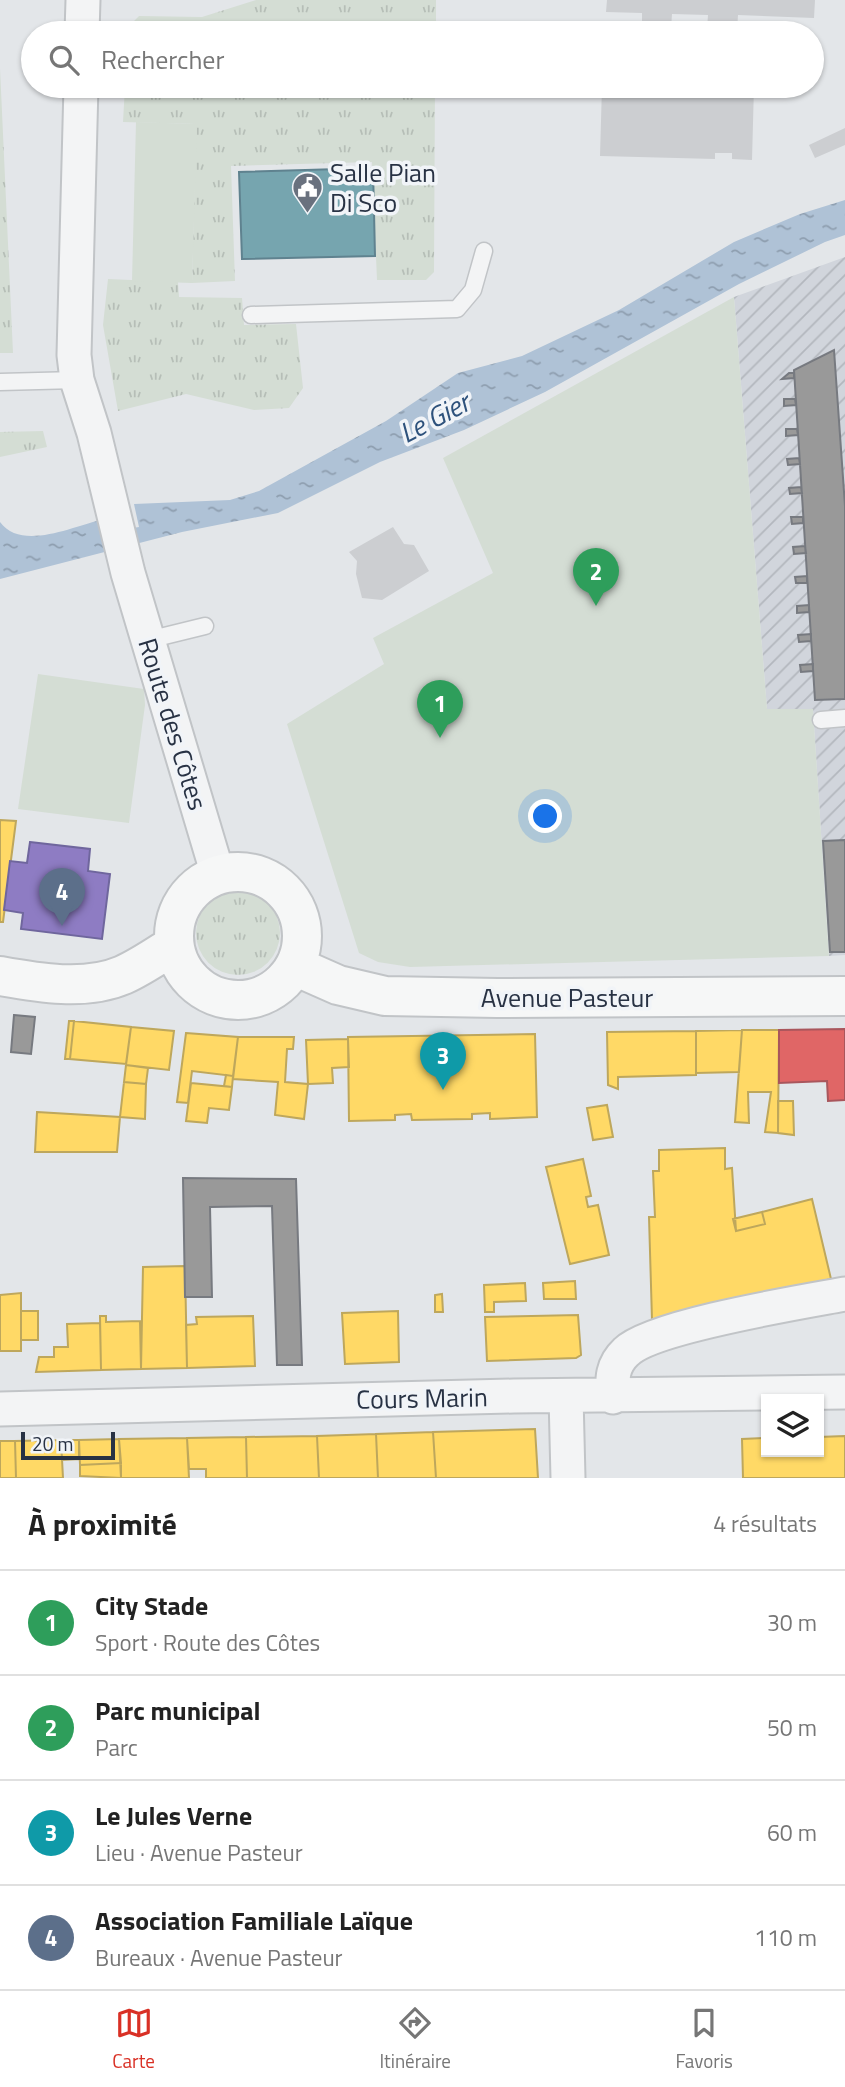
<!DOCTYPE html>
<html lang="fr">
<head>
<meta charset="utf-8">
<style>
  body { margin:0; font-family:"Titillium Web",sans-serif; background:#f6f6f6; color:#222 }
  .controls { position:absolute; right:21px; bottom:21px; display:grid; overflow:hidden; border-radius:0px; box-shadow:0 2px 5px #0004 }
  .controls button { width:63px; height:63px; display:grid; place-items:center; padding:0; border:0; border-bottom:2px solid #e0e0e0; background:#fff; color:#222; font:35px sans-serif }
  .scale { position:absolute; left:21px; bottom:18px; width:94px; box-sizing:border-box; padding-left:7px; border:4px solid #283244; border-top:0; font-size:19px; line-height:24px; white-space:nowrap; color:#283244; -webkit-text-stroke:5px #f1f4f8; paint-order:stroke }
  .you { position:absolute; left:546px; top:817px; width:24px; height:24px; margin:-18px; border:5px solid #fff; border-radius:50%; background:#1a73e8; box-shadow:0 0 0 10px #1a73e833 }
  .badge { display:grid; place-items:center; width:46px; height:46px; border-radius:50%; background:#d93025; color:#fff; font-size:23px; font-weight:700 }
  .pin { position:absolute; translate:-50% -58px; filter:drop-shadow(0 2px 4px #0008) }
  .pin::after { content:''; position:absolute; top:37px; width:24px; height:21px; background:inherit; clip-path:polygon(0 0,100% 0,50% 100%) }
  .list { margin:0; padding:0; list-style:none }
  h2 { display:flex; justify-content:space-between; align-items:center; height:91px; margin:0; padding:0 28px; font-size:30px }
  h2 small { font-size:23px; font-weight:400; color:#767676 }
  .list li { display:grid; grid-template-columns:46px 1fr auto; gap:21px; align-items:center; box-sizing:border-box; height:105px; padding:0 28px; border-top:2px solid #e0e0e0 }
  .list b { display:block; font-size:26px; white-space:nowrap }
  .list p { margin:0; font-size:23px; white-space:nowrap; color:#767676 }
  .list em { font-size:23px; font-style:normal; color:#767676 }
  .icon { flex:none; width:38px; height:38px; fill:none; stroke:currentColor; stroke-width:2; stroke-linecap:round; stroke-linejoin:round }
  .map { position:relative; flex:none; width:845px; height:1478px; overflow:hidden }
  .search { position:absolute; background:#fff; box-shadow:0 2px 5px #0004; left:21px; right:21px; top:21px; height:77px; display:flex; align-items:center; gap:18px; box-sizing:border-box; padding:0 24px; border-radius:38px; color:#767676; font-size:26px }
  .sheet { height:511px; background:#fff }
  nav { display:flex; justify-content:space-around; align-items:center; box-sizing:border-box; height:98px; border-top:2px solid #e0e0e0; background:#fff; font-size:19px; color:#767676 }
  nav a { display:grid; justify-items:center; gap:4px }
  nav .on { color:#d93025 }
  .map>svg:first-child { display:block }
  .industrial { fill:url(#industrial-furrows) }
  .grass { fill:url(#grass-tufts) }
  .park { fill:#d4ddd4 }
  .water { fill:url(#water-ripples) }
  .homes { fill:#ffd966; stroke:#bea75c; stroke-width:2 }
  .shops { fill:#e06666; stroke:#a9565c; stroke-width:2 }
  .offices { fill:#8e7cc3; stroke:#6f669d; stroke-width:2 }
  .public { fill:#76a5af; stroke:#5f828f; stroke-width:2 }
  .industry { fill:#999; stroke:#777a80; stroke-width:2 }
  .building { fill:#ccced1 }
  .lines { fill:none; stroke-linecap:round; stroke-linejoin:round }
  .lane-casing { stroke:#c1c4c7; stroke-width:19 }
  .street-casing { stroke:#c1c4c7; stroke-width:37 }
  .secondary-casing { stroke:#c1c4c7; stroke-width:42 }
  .lane { stroke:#f3f4f5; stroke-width:16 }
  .street { stroke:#f3f4f5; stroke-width:33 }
  .secondary { stroke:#f6f7f7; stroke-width:38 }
  .labels { text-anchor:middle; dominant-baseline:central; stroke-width:7; stroke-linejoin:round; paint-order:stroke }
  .poi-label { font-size:26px; fill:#283244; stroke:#f1f4f8; text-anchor:start }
  .street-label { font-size:26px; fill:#283244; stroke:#f1f4f8 }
  .water-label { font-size:28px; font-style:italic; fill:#2e527c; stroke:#f1f4f8 }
</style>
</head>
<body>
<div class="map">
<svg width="845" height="1478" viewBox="0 0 845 1478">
  <defs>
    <pattern id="industrial-furrows" width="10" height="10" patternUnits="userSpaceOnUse" patternTransform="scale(1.75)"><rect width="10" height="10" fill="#d1d5dc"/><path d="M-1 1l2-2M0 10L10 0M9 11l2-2" fill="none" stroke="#b3b7be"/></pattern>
    <pattern id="grass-tufts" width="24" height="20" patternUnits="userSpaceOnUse" patternTransform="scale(1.75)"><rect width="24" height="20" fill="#d4ddd4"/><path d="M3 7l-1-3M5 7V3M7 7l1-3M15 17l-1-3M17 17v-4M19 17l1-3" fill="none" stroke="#b6beb7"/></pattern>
    <pattern id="water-ripples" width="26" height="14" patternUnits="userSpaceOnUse" patternTransform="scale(1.75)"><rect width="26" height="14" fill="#afc2d6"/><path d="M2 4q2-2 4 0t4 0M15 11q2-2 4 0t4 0" fill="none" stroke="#8e9eaf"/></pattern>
  </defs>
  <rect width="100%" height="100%" fill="#e3e6e9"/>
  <path class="industrial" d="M845,257V955L829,956L813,709H767L734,297Z"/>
  <path class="grass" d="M256,0H436V33H128L129,26L139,16L202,17Z
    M0,68L13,353H0Z
    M125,86H435L434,272L426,280H377L372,162L231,166L235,281L192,283L196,124L123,122Z
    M108,279L178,282L179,297L242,298L244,325L296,324L303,388L289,408L254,410L186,394L118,411L103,325Z
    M43,431L47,447L0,457V432Z
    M196 933a42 42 0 1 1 84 0a42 42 0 1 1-84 0Z"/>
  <path class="park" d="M136,122L197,124L192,283L132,281Z
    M734,297L767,709H813L829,956L410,967L378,962L359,953L287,724L384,664L373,638L493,573L443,458Z
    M38,674L144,689L145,705L129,823L18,809Z"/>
  <path class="water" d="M845,200V235L825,242L739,284L545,392L464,430L380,462L278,513L182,532L0,579V522C21,551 72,527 100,520L103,533L139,527L134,504L230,500L259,491L386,421L458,373L522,356L619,310L734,242L800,214Z"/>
  <path class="homes" d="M0,820L16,821L3,922H0Z
    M69,1021H74L70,1059H65Z
    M74,1021L131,1027L126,1064L70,1059Z
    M131,1027L174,1031L169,1070L126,1065Z
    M742,1030H779L778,1133L765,1132L771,1092H748L749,1123L735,1122Z
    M742,1030L739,1072L696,1073V1031Z
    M696,1031V1075L618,1077V1089L608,1085L607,1032Z
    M186,1033L238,1037L233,1076L192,1071L188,1103L177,1102Z
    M535,1034L537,1117L490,1119V1113L472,1114V1119L412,1120L411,1114L395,1115V1120L349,1121L348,1037Z
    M238,1037H294L293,1049H287L285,1082L308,1084L304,1119L275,1115L278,1082L233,1079Z
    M348,1039L349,1067L332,1068L333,1083L308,1084L306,1040Z
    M126,1065L148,1068L146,1084L124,1082Z
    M226,1075L233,1076L232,1087L224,1086Z
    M124,1082L146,1084L145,1119L120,1117Z
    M191,1083L232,1087L229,1110L209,1108L207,1123L186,1121Z
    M778,1101H793L794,1135L778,1133Z
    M607,1105L613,1137L593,1140L587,1108Z
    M37,1112L120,1117L117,1152H35Z
    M725,1148V1169L732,1168L736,1231L765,1224L762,1212L812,1199L831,1279L652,1320L649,1217H655L653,1171H659V1150Z
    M583,1159L591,1196L586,1197L588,1207L598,1205L609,1255L570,1264L546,1167Z
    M762,1212L765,1224L736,1231L733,1219Z
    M185,1266L187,1368L141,1369L143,1267Z
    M575,1281L576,1299H544L543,1283Z
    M525,1283L526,1301L494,1302V1312H485L484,1285Z
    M21,1293V1351H0V1295Z
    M442,1294L443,1312H435V1295Z
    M21,1311H38V1340H21Z
    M398,1311L399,1362L345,1364L342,1313Z
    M578,1315L581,1355L576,1358L487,1361L485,1317Z
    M100,1316H106V1322L140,1321L141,1369L101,1370Z
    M253,1316L255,1366L187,1368L186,1325L197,1324L196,1317Z
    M100,1323L101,1370L36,1372L39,1357H54V1347H68L67,1324Z
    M535,1429L538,1478H436L433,1432Z
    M433,1432L436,1478H378L376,1434Z
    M376,1434L378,1478H319L317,1436Z
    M317,1436L319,1478H247L246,1437Z
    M845,1436V1478H743L742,1439L766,1438V1452H819V1437Z
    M246,1437L247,1478H206V1469H189L187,1438Z
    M187,1438L189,1478H121L119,1439Z
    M119,1439L121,1463L80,1465L79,1440Z
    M61,1440L63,1478H16L15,1441Z
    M61,1440H79V1459L62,1460Z
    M0,1441H15L16,1478H0Z
    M121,1463V1478L80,1476V1465Z"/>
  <path class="shops" d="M845,1029V1100L828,1101L827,1081L779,1083V1030Z"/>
  <path class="offices" d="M30,842L90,849L88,871L110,874L102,939L21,929L23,913L4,910L10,861L27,863Z"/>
  <path class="public" d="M373,168L375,256L242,259L239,172Z"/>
  <path class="industry" d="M834,350L845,506V699L815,700L794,370Z
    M789,373H794V378L782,379Z
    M784,399H795L796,405L784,406Z
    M786,429H797L798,435L786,436Z
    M799,458L800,464L788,465L787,459Z
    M801,487L802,493L790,494L789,488Z
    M791,517H803V523L792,524Z
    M805,546L806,553L794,554L793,547Z
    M807,576V583H796L795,577Z
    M809,605V612L797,613V606Z
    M811,634V641L799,642L798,635Z
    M813,664V671L801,672L800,665Z
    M845,840V952H830L823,841Z
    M14,1015L35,1017L31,1054L11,1052Z
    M183,1178L296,1179L302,1365H277L272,1206L210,1207L212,1297H185Z"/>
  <path class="building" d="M607,0H815L814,18L738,15L737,30L707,29L708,15L672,14L671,28H642V13L606,12Z
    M602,86H754L752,160L732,159V153H715V159L600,156Z
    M845,128V145L815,158L809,145Z
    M393,527L404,544L414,545L429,571L382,600L362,598L356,574L357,561L349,552Z"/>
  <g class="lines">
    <defs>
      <path id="lane" d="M251,315L457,309L473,290L484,251
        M0,382L77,380
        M148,640L205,626
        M821,720L845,718"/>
      <path id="street" d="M82,33L83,0
        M81,86L74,355L77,380L94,433L128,573L218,875
        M566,1396L568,1478
        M613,1397C612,1379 612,1365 626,1352C652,1326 802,1302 845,1294
        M0,1409L514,1396L845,1392"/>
      <path id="secondary" d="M174 936a64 64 0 1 1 128 0a64 64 0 1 1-128 0Z
        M295,966L338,985L385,996L497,998L845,996
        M0,976C38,983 86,991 123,975C141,967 158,955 174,945"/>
    </defs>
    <use href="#lane" class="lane-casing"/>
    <use href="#street" class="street-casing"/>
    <use href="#secondary" class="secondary-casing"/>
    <use href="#lane" class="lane"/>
    <use href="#street" class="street"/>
    <use href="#secondary" class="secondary"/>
  </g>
  <defs>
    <symbol id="civic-pin" viewBox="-11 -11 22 30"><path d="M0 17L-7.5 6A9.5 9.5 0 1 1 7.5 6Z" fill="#69717e" stroke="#f1f4f8"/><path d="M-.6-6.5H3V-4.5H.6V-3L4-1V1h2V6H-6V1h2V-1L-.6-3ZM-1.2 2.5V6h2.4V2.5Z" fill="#fff"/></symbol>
  </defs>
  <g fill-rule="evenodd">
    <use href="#civic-pin" x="290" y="170" width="35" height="47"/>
  </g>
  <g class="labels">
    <g class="poi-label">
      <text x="330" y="172">Salle Pian<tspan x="330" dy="30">Di Sco</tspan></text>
    </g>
    <g class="street-label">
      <text transform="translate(173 724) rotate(73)">Route des Côtes</text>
      <text x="567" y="997">Avenue Pasteur</text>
      <text transform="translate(422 1398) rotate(-1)">Cours Marin</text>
    </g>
    <g class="water-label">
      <text transform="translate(434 417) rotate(-28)">Le Gier</text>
    </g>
  </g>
</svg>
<div class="controls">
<button><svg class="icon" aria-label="layers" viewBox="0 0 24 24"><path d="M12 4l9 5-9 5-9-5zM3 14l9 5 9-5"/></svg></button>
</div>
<div class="scale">20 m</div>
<div class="you"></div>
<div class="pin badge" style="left:440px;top:738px;background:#2e9e5b">1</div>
<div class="pin badge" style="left:596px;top:606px;background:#2e9e5b">2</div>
<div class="pin badge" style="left:443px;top:1090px;background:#0f9aa8">3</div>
<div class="pin badge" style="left:62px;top:926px;background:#5c6f8a">4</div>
<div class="search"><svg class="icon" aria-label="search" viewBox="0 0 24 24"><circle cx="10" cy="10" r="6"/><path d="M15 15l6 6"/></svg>Rechercher</div>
</div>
<section class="sheet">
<h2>À proximité<small>4 résultats</small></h2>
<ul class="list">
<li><span class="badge" style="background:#2e9e5b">1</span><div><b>City Stade</b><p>Sport · Route des Côtes</p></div><em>30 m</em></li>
<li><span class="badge" style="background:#2e9e5b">2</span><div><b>Parc municipal</b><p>Parc</p></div><em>50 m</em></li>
<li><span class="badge" style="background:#0f9aa8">3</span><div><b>Le Jules Verne</b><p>Lieu · Avenue Pasteur</p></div><em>60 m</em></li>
<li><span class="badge" style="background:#5c6f8a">4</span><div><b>Association Familiale Laïque</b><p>Bureaux · Avenue Pasteur</p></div><em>110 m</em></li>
</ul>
</section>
<nav>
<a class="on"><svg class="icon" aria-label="map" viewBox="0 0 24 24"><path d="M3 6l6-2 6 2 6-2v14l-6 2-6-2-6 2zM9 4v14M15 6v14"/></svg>Carte</a>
<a><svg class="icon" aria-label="directions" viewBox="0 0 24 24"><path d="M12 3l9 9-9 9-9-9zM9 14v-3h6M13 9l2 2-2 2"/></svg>Itinéraire</a>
<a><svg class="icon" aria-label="saved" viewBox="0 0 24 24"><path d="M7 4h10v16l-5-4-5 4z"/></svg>Favoris</a>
</nav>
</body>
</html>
